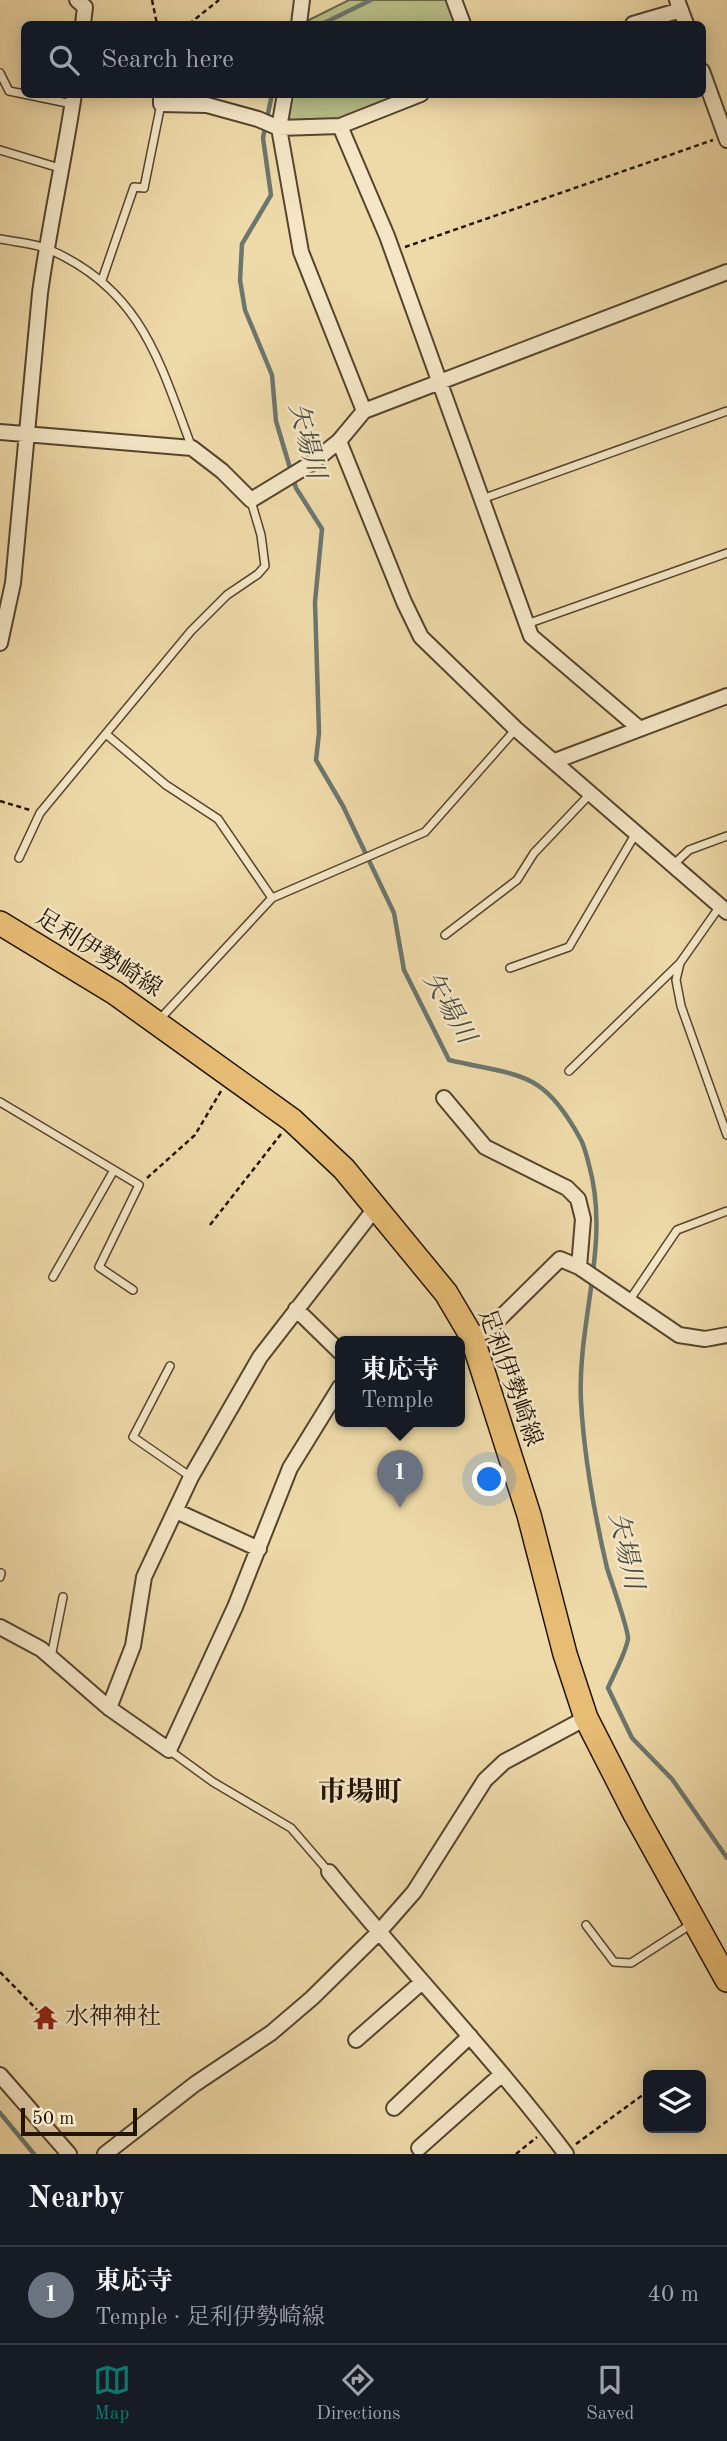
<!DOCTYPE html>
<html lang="en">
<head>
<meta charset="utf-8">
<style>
  body { margin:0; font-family:"Old Standard TT","Noto Serif JP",serif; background:#242831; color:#f1f3f6 }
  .controls { position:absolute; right:21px; bottom:21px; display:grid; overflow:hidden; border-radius:10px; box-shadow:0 4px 18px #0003 }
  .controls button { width:63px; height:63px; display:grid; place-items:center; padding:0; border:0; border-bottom:2px solid #363941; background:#171b24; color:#f1f3f6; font:35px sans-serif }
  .scale { position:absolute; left:21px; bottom:18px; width:116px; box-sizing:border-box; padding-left:7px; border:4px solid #221406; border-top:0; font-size:19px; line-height:24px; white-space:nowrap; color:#221406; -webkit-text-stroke:5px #f4e6c6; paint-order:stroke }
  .you { position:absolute; left:490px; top:1480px; width:24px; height:24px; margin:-18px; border:5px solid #fff; border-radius:50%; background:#1a73e8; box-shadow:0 0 0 10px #1a73e833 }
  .badge { display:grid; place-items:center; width:46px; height:46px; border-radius:50%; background:#0f766e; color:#fff; font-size:23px; font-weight:700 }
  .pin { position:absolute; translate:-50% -58px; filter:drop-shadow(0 2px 4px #0008) }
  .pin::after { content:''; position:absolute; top:37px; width:24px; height:21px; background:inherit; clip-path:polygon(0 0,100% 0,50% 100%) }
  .popup { position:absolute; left:335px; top:1336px; width:130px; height:91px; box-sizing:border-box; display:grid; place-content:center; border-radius:10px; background:#171b24; filter:drop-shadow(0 2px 5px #0005); font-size:23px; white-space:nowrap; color:#9ea1a6 }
  .popup b { font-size:26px; color:#f1f3f6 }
  .popup::after { content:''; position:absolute; left:50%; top:100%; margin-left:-14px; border:14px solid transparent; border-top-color:#171b24 }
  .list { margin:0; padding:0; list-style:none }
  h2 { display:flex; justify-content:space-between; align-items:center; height:91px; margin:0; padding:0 28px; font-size:30px }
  h2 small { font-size:23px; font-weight:400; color:#9ea1a6 }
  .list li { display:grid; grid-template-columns:46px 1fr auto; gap:21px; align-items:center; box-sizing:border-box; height:98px; padding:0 28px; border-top:2px solid #363941 }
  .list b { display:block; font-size:26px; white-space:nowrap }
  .list p { margin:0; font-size:23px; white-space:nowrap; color:#9ea1a6 }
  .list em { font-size:23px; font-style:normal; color:#9ea1a6 }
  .icon { flex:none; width:38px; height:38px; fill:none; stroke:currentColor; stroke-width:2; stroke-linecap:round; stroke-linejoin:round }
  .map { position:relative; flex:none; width:727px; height:2154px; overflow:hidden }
  .search { position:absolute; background:#171b24; box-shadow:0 4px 18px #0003; left:21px; right:21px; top:21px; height:77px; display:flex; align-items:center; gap:18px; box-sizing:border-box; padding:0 24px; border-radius:10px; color:#9ea1a6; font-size:26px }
  .sheet { height:189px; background:#171b24 }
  nav { display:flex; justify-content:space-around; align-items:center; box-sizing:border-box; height:98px; border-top:2px solid #363941; background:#171b24; font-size:19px; color:#9ea1a6 }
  nav a { display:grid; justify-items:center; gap:4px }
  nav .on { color:#0f766e }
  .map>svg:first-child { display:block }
  .green { fill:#b8bf89; stroke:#6d6a48; stroke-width:2 }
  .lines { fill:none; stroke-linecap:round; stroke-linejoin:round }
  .stream { stroke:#6c766e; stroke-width:4.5 }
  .lane-casing { stroke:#55452e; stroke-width:10 }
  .street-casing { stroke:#55452e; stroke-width:18 }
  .primary-casing { stroke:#221406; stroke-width:26 }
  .path { stroke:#221406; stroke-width:2.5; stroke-dasharray:5 3.5; stroke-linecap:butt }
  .lane { stroke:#f4e6c6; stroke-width:7 }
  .street { stroke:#f4e6c6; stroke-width:14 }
  .primary { stroke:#e7bc74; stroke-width:23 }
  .labels { text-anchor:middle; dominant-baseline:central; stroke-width:5; stroke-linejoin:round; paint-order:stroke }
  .street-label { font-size:24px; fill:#221406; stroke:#f4e6c6 }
  .poi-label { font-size:24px; fill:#221406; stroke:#f4e6c6; text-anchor:start }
  .water-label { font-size:26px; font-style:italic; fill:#4d4d43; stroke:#f4e6c6 }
  .quarter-label { font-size:28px; font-weight:bold; fill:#221406; stroke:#f4e6c6 }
</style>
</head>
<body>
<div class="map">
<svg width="727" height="2154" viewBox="0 0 727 2154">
  <rect width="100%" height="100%" fill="#eed9a8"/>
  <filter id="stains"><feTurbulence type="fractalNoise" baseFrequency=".00286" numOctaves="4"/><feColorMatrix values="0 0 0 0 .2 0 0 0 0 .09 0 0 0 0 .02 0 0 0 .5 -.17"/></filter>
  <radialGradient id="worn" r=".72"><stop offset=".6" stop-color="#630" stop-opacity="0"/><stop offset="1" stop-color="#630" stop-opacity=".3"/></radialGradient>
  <path class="green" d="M349,0H454L463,24H301Z
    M285,95H421L340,126L279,128Z"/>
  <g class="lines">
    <path class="stream" d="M322,24L371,0
      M272,94L263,138L271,195L242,244L240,280L245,310L272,375L276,421L296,488L322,529L315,602L319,733L316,760L343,806L394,913L404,970L449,1060C521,1077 543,1069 581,1140C585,1148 587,1157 589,1165C611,1243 577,1322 581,1401C584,1458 594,1512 607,1568C611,1581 629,1631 628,1639C626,1652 614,1674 608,1688L632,1738L672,1779L727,1858
      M0,2113L34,2154"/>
    <defs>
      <path id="lane" d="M0,73L9,91L72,104
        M0,150L63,169
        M0,239C15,242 34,243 48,249C141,289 159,360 192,448
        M102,280L134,187L144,188L161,104
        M482,499L727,411
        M527,624L727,553
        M106,734L166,785L218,819L272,898
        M19,858L40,813L191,631L227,595L258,574L265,566L261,535L251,501
        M673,865L689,850L727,836
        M720,906L680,963L676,980L681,1006L727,1135
        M445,935L517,880L534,853L591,793
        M510,968L569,947L636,833
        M160,1019L272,898L425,832L516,729
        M569,1071L679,964
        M0,1102L114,1170L53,1277
        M114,1170L139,1185L99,1267L133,1290
        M629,1301L677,1230L727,1211
        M170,1366L133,1437L191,1477
        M0,1577L1,1573
        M51,1657L63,1597
        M169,1750L213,1782L291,1828L329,1872
        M586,1925L614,1962L631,1963L693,1923"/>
      <path id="street" d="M77,0L85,7L83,24
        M454,0L463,24
        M677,0L686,24
        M299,24L302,0
        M633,24L681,10
        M702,71L727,140
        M161,94V104L207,105L258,119L279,128L340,126L421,94
        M285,94L279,128L301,252L364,411
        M340,126L387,236L531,636L640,729
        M0,432L192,448L222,471L251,500L312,463L339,441L364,411L727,272
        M339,441L404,602L421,637L516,729L727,912
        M0,643L13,583L40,293C49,227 64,161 74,94
        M555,761L727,696
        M444,1098L485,1147L567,1188L578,1199L583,1219L579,1267
        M296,1309L340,1352
        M472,1337L488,1330L560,1259L579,1267L679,1335L705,1339L727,1335
        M176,1511L259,1549
        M0,1627L41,1649L109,1708L169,1750L235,1607L290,1468L340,1387
        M109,1708L133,1646L144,1577L191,1477L260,1357L377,1206
        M329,1872C406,1967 492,2056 566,2154
        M356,2040L422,1982
        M0,2075L69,2154
        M394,2108L470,2036
        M419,2148L502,2074
        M105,2154L195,2084L271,2033L312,1998L378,1933L414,1892L485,1780L504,1762L586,1718"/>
      <path id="primary" d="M0,923L115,993L292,1120L344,1169L446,1293L472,1337L529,1515L565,1654L586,1718L635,1814L727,1980"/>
    </defs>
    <use href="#lane" class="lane-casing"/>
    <use href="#street" class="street-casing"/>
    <use href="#primary" class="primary-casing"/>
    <path class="path" d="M152,0L157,24
      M189,24L219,0
      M405,247L713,140
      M0,801L30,810
      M147,1178L195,1135L221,1091
      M210,1225L281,1134
      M0,1972L46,2019
      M576,2144L648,2091
      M516,2154L537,2137"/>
    <use href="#lane" class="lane"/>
    <use href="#street" class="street"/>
    <use href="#primary" class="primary"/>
  </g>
  <defs>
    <symbol id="temple-bare" viewBox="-9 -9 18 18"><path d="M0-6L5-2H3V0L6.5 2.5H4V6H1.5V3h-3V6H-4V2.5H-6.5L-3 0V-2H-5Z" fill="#8f2418" stroke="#f4e6c6" stroke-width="2.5" paint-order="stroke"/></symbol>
  </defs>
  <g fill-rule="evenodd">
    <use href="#temple-bare" x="28" y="2000" width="35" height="35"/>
  </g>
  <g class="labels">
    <g class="street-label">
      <text transform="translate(98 954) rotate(32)">足利伊勢崎線</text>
      <text transform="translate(509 1378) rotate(70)">足利伊勢崎線</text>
    </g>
    <g class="poi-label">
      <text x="65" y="2018">水神神社</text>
    </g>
    <g class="water-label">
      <text transform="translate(306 441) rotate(75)">矢場川</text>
      <text transform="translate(448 1008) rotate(60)">矢場川</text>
      <text transform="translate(625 1551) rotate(77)">矢場川</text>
    </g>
    <g class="quarter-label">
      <text x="360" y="1794">市場町</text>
    </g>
  </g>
  <rect width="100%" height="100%" filter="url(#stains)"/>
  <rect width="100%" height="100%" fill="url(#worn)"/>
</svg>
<div class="controls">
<button><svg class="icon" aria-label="layers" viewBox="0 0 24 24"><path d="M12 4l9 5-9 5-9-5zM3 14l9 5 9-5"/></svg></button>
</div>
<div class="scale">50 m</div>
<div class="you"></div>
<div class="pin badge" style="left:400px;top:1508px;background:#6b7280">1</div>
<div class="popup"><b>東応寺</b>Temple</div>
<div class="search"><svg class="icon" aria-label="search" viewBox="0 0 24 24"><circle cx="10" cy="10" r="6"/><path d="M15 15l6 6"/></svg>Search here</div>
</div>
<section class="sheet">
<h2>Nearby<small></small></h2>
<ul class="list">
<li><span class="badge" style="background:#6b7280">1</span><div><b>東応寺</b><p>Temple · 足利伊勢崎線</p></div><em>40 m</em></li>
</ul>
</section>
<nav>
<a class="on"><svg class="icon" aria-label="map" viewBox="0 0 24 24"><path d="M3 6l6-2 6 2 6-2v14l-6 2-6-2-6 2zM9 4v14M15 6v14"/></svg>Map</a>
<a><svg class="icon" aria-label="directions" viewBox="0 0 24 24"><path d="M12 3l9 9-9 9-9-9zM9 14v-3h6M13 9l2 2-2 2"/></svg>Directions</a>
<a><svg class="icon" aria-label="saved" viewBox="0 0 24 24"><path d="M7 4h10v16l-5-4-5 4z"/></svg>Saved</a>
</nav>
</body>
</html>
